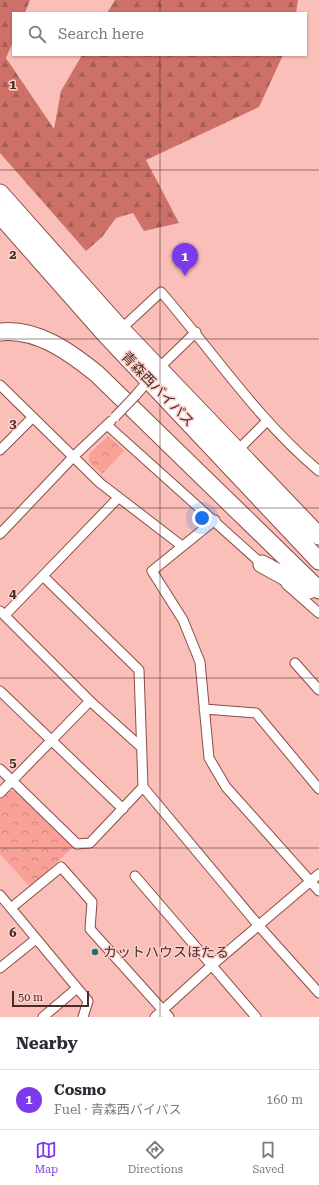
<!DOCTYPE html>
<html lang="en">
<head>
<meta charset="utf-8">
<style>
  body { margin:0; font-family:"Roboto Serif","Noto Sans JP",serif; background:#f7f7f7; color:#2b2b33 }
  .scale { position:absolute; left:12px; bottom:10px; width:77px; box-sizing:border-box; padding-left:4px; border:2px solid #4a2d2a; border-top:0; font-size:11px; line-height:14px; white-space:nowrap; color:#4a2d2a; -webkit-text-stroke:3px #fdd0cb; paint-order:stroke }
  .you { position:absolute; left:202px; top:518px; width:14px; height:14px; margin:-10px; border:3px solid #fff; border-radius:50%; background:#1a73e8; box-shadow:0 0 0 6px #1a73e833 }
  .badge { display:grid; place-items:center; width:26px; height:26px; border-radius:50%; background:#7c3aed; color:#fff; font-size:13px; font-weight:700 }
  .pin { position:absolute; translate:-50% -33px; filter:drop-shadow(0 1px 2px #0008) }
  .pin::after { content:''; position:absolute; top:21px; width:14px; height:12px; background:inherit; clip-path:polygon(0 0,100% 0,50% 100%) }
  .list { margin:0; padding:0; list-style:none }
  h2 { display:flex; justify-content:space-between; align-items:center; height:52px; margin:0; padding:0 16px; font-size:17px }
  h2 small { font-size:13px; font-weight:400; color:#7c7c81 }
  .list li { display:grid; grid-template-columns:26px 1fr auto; gap:12px; align-items:center; box-sizing:border-box; height:60px; padding:0 16px; border-top:1px solid #e1e1e2 }
  .list b { display:block; font-size:15px; white-space:nowrap }
  .list p { margin:0; font-size:13px; white-space:nowrap; color:#7c7c81 }
  .list em { font-size:13px; font-style:normal; color:#7c7c81 }
  .icon { flex:none; width:22px; height:22px; fill:none; stroke:currentColor; stroke-width:2; stroke-linecap:round; stroke-linejoin:round }
  .map { position:relative; flex:none; width:319px; height:1017px; overflow:hidden }
  .search { position:absolute; background:#fff; box-shadow:0 1px 3px #0004; left:12px; right:12px; top:12px; height:44px; display:flex; align-items:center; gap:10px; box-sizing:border-box; padding:0 14px; border-radius:0px; color:#7c7c81; font-size:15px }
  .sheet { height:112px; background:#fff }
  nav { display:flex; justify-content:space-around; align-items:center; box-sizing:border-box; height:56px; border-top:1px solid #e1e1e2; background:#fff; font-size:11px; color:#7c7c81 }
  nav a { display:grid; justify-items:center; gap:2px }
  nav .on { color:#7c3aed }
  .map>svg:first-child { display:block }
  .forest { fill:url(#forest-firs) }
  .park { fill:url(#park-crowns) }
  .lines { fill:none; stroke-linecap:round; stroke-linejoin:round }
  .street-casing { stroke:#8c4d47; stroke-width:11 }
  .highway-casing { stroke:#8c4d47; stroke-width:19 }
  .street { stroke:#fff; stroke-width:9 }
  .highway { stroke:#fff; stroke-width:17 }
  .street-bridge-casing { stroke:#8c4d47; stroke-width:11; stroke-linecap:butt }
  .street-bridge { stroke:#fff; stroke-width:9 }
  .grid { fill:none; stroke:#4a2d2a; stroke-width:1; stroke-opacity:0.55 }
  .poi-dot { fill:#236d76; stroke:#fdd0cb; stroke-width:1.5 }
  .labels { text-anchor:middle; dominant-baseline:central; stroke-width:3; stroke-linejoin:round; paint-order:stroke }
  .street-label { font-size:14px; fill:#4a2d2a; stroke:#fdd0cb }
  .poi-label { font-size:14px; fill:#4a2d2a; stroke:#fdd0cb; text-anchor:start }
  .grid-label { font-size:13px; text-anchor:middle; font-weight:bold; fill:#4a2d2a; stroke:#fdd0cb; stroke-width:3; stroke-linejoin:round; paint-order:stroke }
</style>
</head>
<body>
<div class="map">
<svg width="319" height="1017" viewBox="0 0 319 1017">
  <defs>
    <pattern id="forest-firs" width="22" height="20" patternUnits="userSpaceOnUse"><rect width="22" height="20" fill="#cd7168"/><path d="M5 1l3.5 6h-7zM16 11l3.5 6h-7z" fill="#a85d56"/></pattern>
    <pattern id="park-crowns" width="20" height="18" patternUnits="userSpaceOnUse"><rect width="20" height="18" fill="#faa197"/><path d="M2 6a3 3 0 1 1 6 0M12 15a3 3 0 1 1 6 0" fill="none" stroke="#cc847b"/></pattern>
  </defs>
  <rect width="100%" height="100%" fill="#fabfb8"/>
  <path class="forest" d="M0,0H30L25,13H13V42L6,58L54,129L61,91L82,55H283L259,107L146,160L179,223L144,231L133,213L116,218L102,237L86,251L0,153Z
    M115,0H298L296,13H107Z"/>
  <path class="park" d="M108,436L124,451L102,474L89,462V454Z
    M9,791H15L73,847L30,887L0,854V800Z"/>
  <g class="lines">
    <defs>
      <path id="street" d="M121,329L161,292C213,352 258,420 319,471
        M0,385L100,483L182,546
        M136,395L159,368L196,332
        M107,425L264,566
        M0,450L32,418
        M238,450L267,421
        M215,520L152,571L183,620L200,662L209,758L226,787L319,891
        M0,534L74,456L111,421
        M44,577L139,670L143,787L259,926L319,993
        M286,584L319,613
        M0,611L90,701L141,747
        M5,615L118,498
        M295,663L319,690
        M0,691L123,809
        M204,709L256,713L319,789
        M0,769L77,844L90,843L143,787
        M0,793L90,701
        M135,876L256,1017
        M0,895L88,1001L83,1017
        M11,908L61,867L92,902L90,929L169,1017
        M0,968L36,939
        M43,1017L76,989
        M155,1017L211,966L319,874"/>
      <path id="highway" d="M0,193L121,329L319,536
        M0,215L105,334L319,561
        M0,332C37,328 70,352 97,374L319,590
        M262,564L309,590"/>
    </defs>
    <use href="#street" class="street-casing"/>
    <use href="#highway" class="highway-casing"/>
    <use href="#street" class="street"/>
    <use href="#highway" class="highway"/>
    <defs>
      <path id="street-bridge" d="M115,417L136,395"/>
    </defs>
    <use href="#street-bridge" class="street-bridge-casing"/>
    <use href="#street-bridge" class="street-bridge"/>
  </g>
  <path class="grid" d="M160,0V13M160,55V1017M0,170H319M0,339H319M0,508H319M0,678H319M0,848H319"/>
  <circle class="poi-dot" cx="95" cy="952" r="4"/>
  <g class="labels">
    <g class="street-label">
      <text transform="translate(158 389) rotate(46)">青森西バイパス</text>
    </g>
    <g class="poi-label">
      <text x="103" y="952">カットハウスほたる</text>
    </g>
  </g>
  <g class="grid-label">
    <text x="13" y="89">1</text>
    <text x="13" y="259">2</text>
    <text x="13" y="428">3</text>
    <text x="13" y="598">4</text>
    <text x="13" y="767">5</text>
    <text x="13" y="937">6</text>
  </g>
</svg>
<div class="scale">50 m</div>
<div class="you"></div>
<div class="pin badge" style="left:185px;top:276px">1</div>
<div class="search"><svg class="icon" aria-label="search" viewBox="0 0 24 24"><circle cx="10" cy="10" r="6"/><path d="M15 15l6 6"/></svg>Search here</div>
</div>
<section class="sheet">
<h2>Nearby<small></small></h2>
<ul class="list">
<li><span class="badge">1</span><div><b>Cosmo</b><p>Fuel · 青森西バイパス</p></div><em>160 m</em></li>
</ul>
</section>
<nav>
<a class="on"><svg class="icon" aria-label="map" viewBox="0 0 24 24"><path d="M3 6l6-2 6 2 6-2v14l-6 2-6-2-6 2zM9 4v14M15 6v14"/></svg>Map</a>
<a><svg class="icon" aria-label="directions" viewBox="0 0 24 24"><path d="M12 3l9 9-9 9-9-9zM9 14v-3h6M13 9l2 2-2 2"/></svg>Directions</a>
<a><svg class="icon" aria-label="saved" viewBox="0 0 24 24"><path d="M7 4h10v16l-5-4-5 4z"/></svg>Saved</a>
</nav>
</body>
</html>
